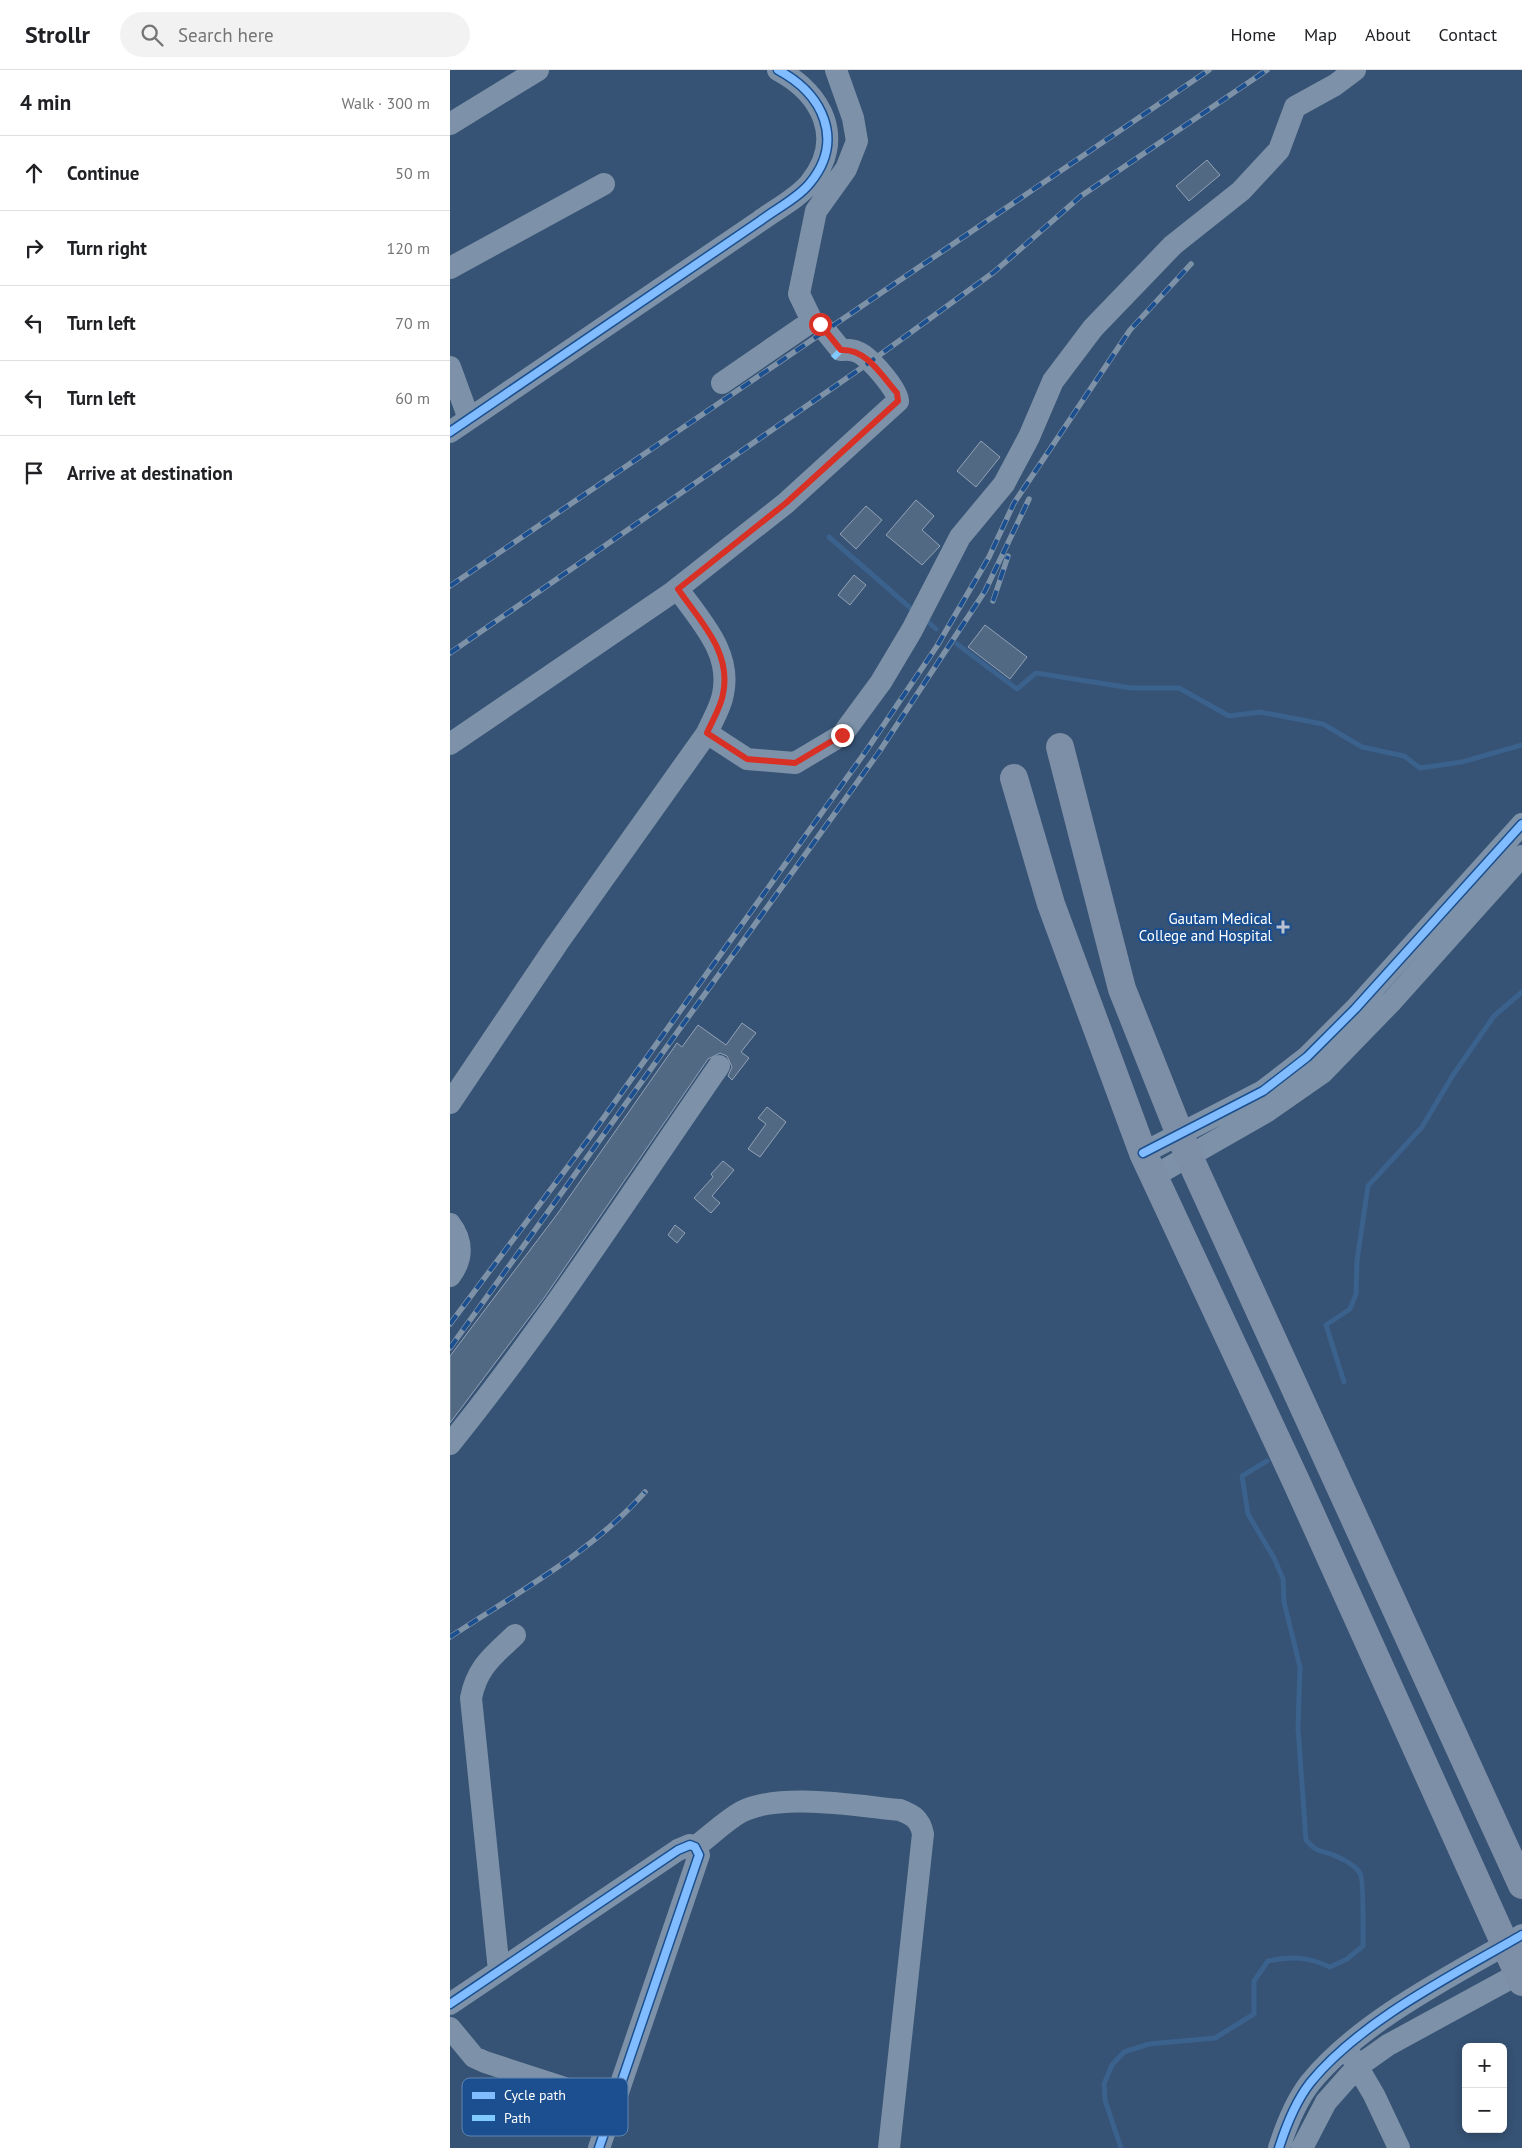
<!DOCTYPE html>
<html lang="en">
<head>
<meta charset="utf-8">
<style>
  body { margin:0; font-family:"PT Sans",sans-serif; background:#f2f2f2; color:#202124 }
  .controls { position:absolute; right:15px; bottom:15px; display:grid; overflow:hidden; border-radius:8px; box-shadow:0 2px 8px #0003 }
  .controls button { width:45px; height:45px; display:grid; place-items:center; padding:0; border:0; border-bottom:1px solid #e0e0e0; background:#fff; color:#202124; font:25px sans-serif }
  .stop { position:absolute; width:15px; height:15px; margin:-11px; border:4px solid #d93025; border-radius:50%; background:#fff }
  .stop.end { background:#d93025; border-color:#fff; box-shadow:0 1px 5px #0008 }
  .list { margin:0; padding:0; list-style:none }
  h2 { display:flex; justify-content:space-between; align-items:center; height:65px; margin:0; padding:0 20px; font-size:21px }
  h2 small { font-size:16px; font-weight:400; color:#757577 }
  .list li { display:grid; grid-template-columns:32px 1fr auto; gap:15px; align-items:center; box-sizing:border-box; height:75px; padding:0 20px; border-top:1px solid #e0e0e0 }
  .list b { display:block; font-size:19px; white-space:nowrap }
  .list em { font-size:16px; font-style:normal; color:#757577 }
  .icon { flex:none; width:28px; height:28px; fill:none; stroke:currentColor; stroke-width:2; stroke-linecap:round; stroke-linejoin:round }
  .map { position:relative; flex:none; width:1072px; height:2078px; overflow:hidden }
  header { display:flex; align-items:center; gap:30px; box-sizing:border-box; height:70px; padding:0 25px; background:#fff; border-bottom:1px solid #e0e0e0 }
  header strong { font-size:24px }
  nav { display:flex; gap:28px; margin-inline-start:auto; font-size:18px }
  .search { width:350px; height:45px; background:#f2f2f2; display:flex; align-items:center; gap:12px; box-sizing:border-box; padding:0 18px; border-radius:28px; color:#757577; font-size:19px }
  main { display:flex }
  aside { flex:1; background:#fff }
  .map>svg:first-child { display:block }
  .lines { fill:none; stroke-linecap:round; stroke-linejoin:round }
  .stream { stroke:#3b618d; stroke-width:5 }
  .building { fill:#526984; stroke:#92a2b6 }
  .minor { stroke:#7d92a8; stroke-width:22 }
  .major { stroke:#7d8ea7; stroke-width:28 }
  .rail-casing { stroke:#7e92a7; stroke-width:5.5 }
  .rail { stroke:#1b4f8f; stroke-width:4; stroke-dasharray:11; stroke-linecap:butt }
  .quiet { stroke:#80caff; stroke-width:6; stroke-dasharray:12 6; stroke-linecap:butt }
  .cycleway-casing { stroke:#1b4f8f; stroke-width:11 }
  .cycleway { stroke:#80bcff; stroke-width:8 }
  .route { stroke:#d93025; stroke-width:6 }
  .poi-dot { fill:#b9c2ce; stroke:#1b4f8f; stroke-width:2 }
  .labels { text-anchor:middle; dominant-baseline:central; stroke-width:4.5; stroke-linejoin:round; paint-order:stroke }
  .poi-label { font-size:15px; fill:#fff; stroke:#1b4f8f; text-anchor:end }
  .key { fill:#1b4f8f; stroke:#5f84b1; stroke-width:1 }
  .key-label { font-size:14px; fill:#fff }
</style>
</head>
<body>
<header>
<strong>Strollr</strong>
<div class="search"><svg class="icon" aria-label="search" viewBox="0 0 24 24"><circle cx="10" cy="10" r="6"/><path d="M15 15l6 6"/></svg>Search here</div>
<nav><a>Home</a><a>Map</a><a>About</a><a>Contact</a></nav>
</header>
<main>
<aside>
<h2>4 min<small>Walk · 300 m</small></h2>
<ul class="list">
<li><svg class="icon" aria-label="ahead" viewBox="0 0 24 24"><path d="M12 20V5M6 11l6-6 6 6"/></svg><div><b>Continue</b></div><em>50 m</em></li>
<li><svg class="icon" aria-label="right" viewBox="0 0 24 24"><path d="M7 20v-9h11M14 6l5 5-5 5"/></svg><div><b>Turn right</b></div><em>120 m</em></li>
<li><svg class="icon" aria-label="left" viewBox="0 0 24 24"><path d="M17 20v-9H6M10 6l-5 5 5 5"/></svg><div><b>Turn left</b></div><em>70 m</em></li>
<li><svg class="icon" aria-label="left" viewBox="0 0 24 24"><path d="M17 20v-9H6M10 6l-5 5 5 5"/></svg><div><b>Turn left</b></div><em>60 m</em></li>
<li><svg class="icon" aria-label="arrive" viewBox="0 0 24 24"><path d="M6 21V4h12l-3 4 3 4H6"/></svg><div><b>Arrive at destination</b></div></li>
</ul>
</aside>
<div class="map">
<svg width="1072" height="2078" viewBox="0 0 1072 2078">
  <rect width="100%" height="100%" fill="#365274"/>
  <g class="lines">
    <path class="stream" d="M379,467L465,542
      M475,549L486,559
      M507,574L567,619L586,603L681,618H729L779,646L810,642L873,654L912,677L954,686L970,698L1012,692L1072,675
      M894,1312L876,1255L900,1239L906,1224L907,1191L918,1116L972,1057L1003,1005L1044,946L1072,922
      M671,2078L655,2030L654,2014L662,1995L674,1982L699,1974L765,1968L804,1944V1911L818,1891C841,1886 859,1887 880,1897L897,1889L913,1876C913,1866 914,1808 910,1803C905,1796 895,1790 888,1787C872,1779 869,1785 856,1770L848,1658L850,1597L834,1532L833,1509L824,1488L798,1444L792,1406L817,1391"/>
  </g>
  <path class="building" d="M757,90L770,105L739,131L726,116Z
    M531,371L550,387L526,417L507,401Z
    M466,430L484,446L472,460L490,476L472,495L436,465Z
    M416,436L432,450L406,479L390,464Z
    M404,505L416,515L400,535L388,525Z
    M535,555L577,587L560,609L518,577Z
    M292,953L306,963L291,982L299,988L282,1010L278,1006L282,997L277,986L270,983L258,989L94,1228L0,1353V1286L108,1143L227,973L232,977L248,955L276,975Z
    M317,1037L336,1052L310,1087L298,1079L316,1054L308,1048Z
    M273,1091L284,1100L262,1126L270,1133L261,1143L244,1128L263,1107L261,1104Z
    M225,1155L235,1163L227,1173L218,1165Z"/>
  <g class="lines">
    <path class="minor" d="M0,54L88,0
      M0,198L154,114
      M0,297L19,349
      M272,313L362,251
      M0,362L310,151C326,139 348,128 360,113C395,70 373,24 328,0
      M257,663L297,689L345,693L392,665L431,612L462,560L510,467L554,414L579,367L603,311L643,258L723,175L791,121L829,80L845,37L885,15L905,0
      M0,674L223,522L336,433L448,331C447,319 424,293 413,285C406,280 399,279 391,280L370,254L362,251L349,224L366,141L396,99L407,71L403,48L386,0
      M0,1033L107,874L257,663C262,651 271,637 273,624C282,582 250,551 228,519
      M693,1083L813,1021L857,987L905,939L1072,754
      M704,1106L816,1042L872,1003L942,931L1072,786
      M0,1154C13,1171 13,1189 0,1206
      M0,1374C97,1254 181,1123 269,996
      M245,1777C260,1766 275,1751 291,1742C329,1722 407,1736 450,1740C463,1745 470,1749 473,1764L439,2078
      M49,1901L21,1628C27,1597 43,1586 65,1565
      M0,1934L228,1780L240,1775L245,1777L249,1785L149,2078
      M0,1958L24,1987L35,1992L164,2034
      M900,1984L924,2025L949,2078
      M829,2078C836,2056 846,2031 860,2013C910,1951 1003,1905 1072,1865
      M852,2078L876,2032L907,1997L938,1975L1072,1902"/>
    <path class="major" d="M610,677L672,919L737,1082L1072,1815
      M564,708L601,834L693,1083L845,1409L1072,1912"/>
    <defs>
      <path id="rail" d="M0,516L759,0
        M543,531L558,486
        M0,583L420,292L544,202L631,126L817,0
        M0,1254L137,1071L416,681L487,576L539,487L564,433L680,260L741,194
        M0,1278L429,682L535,521L579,429
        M0,1567C67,1523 142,1482 195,1422"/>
    </defs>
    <use href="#rail" class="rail-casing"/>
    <use href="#rail" class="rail"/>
    <path class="quiet" d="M383,288L391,280"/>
    <defs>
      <path id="cycleway" d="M0,362L310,151C326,139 348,128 360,113C395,70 373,24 328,0
        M693,1083L813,1021L857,987L905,939L1072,754
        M0,1934L228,1780L240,1775L245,1777L249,1785L149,2078
        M829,2078C836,2056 846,2031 860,2013C910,1951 1003,1905 1072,1865"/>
    </defs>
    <use href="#cycleway" class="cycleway-casing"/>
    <use href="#cycleway" class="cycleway"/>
  </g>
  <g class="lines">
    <path class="route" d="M370,254L391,280C416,278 432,306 447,323L448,331L336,433L228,519C250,551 282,582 273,624C271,637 262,651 257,663L297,689L345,693L392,665"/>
  </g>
  <path class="poi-dot" d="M830.5 849.5h5v5h5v5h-5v5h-5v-5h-5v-5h5z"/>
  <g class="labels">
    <g class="poi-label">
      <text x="822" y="848">Gautam Medical<tspan x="822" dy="17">College and Hospital</tspan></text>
    </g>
  </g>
  <rect x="12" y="2008" width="166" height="58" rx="8" class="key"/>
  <rect x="22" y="2022" width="23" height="7" fill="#80bcff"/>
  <rect x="22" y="2045" width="23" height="6" fill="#80caff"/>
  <g class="key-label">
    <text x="54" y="2030">Cycle path</text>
    <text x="54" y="2053">Path</text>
  </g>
</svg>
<div class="controls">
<button>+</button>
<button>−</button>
</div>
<div class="stop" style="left:370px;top:254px"></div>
<div class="stop end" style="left:392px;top:665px"></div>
</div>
</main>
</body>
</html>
